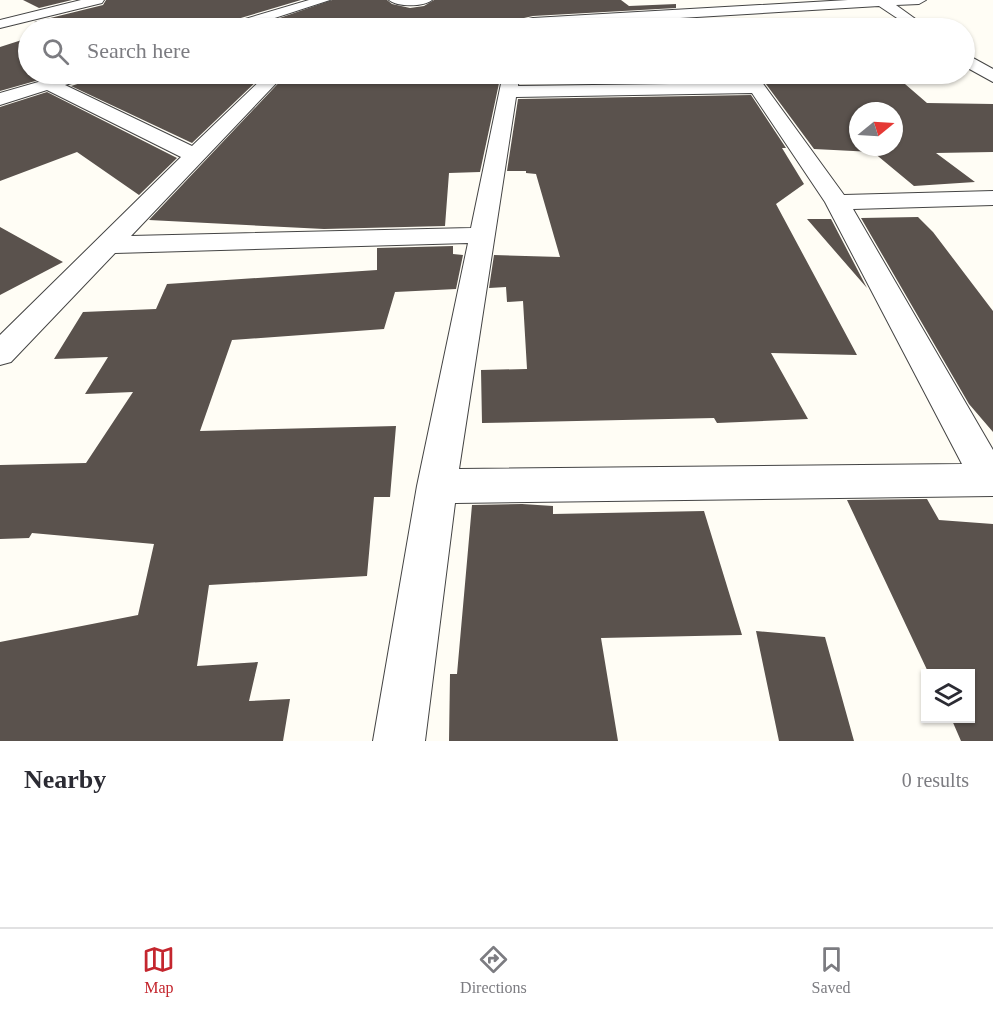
<!DOCTYPE html>
<html lang="en">
<head>
<meta charset="utf-8">
<style>
  body { margin:0; font-family:"Times New Roman",serif; background:#f7f7f7; color:#2b2b33 }
  .controls { position:absolute; right:18px; bottom:18px; display:grid; overflow:hidden; border-radius:0px; box-shadow:0 2px 4px #0004 }
  .controls button { width:54px; height:54px; display:grid; place-items:center; padding:0; border:0; border-bottom:2px solid #e1e1e2; background:#fff; color:#2b2b33; font:30px sans-serif }
  .compass { position:absolute; left:849px; top:102px; width:54px; height:54px; border-radius:50%; background:#fff; box-shadow:0 2px 4px #0004; rotate:72deg }
  .list { margin:0; padding:0; list-style:none }
  h2 { display:flex; justify-content:space-between; align-items:center; height:78px; margin:0; padding:0 24px; font-size:26px }
  h2 small { font-size:20px; font-weight:400; color:#7c7c81 }
  .icon { flex:none; width:33px; height:33px; fill:none; stroke:currentColor; stroke-width:2; stroke-linecap:round; stroke-linejoin:round }
  .map { position:relative; flex:none; width:993px; height:741px; overflow:hidden }
  .search { position:absolute; background:#fff; box-shadow:0 2px 4px #0004; left:18px; right:18px; top:18px; height:66px; display:flex; align-items:center; gap:15px; box-sizing:border-box; padding:0 21px; border-radius:33px; color:#7c7c81; font-size:22px }
  .sheet { height:186px; background:#fff }
  nav { display:flex; justify-content:space-around; align-items:center; box-sizing:border-box; height:84px; border-top:2px solid #e1e1e2; background:#fff; font-size:16px; color:#7c7c81 }
  nav a { display:grid; justify-items:center; gap:3px }
  nav .on { color:#c4262e }
  .map>svg:first-child { display:block }
  .building { fill:#5a524d; fill-rule:evenodd }
  .lines { fill:none; stroke-linecap:round; stroke-linejoin:round }
  .street-casing { stroke:#444; stroke-width:2 }
  .street { fill:#fff; fill-rule:evenodd }
</style>
</head>
<body>
<div class="map">
<svg width="993" height="741" viewBox="0 0 993 741">
  <rect width="100%" height="100%" fill="#fffdf5"/>
  <path class="building" d="M23,0H72L39,8Z
    M106,0H301L224,23L221,28H56L34,22L103,5Z
    M332,0H387L392,4L410,8L424,6L434,0H621L629,6L676,4V8L533,16L515,20L510,28H250Z
    M676,20V28H541Z
    M28,38V74H60L0,91V47Z
    M93,74H264L192,143L71,86L90,80Z
    M287,74H501L480,172L449,173L445,226L324,229L149,220Z
    M521,74H676V78L741,81L520,84Z
    M763,80L905,84L927,103L993,104V152L936,153L975,182L914,186L873,152L814,149ZM858,111H894V147H858Z
    M47,92L177,158L139,195L77,152L0,181V107Z
    M751,95L786,148H782L804,184L776,204L857,355L771,353L808,419L717,423L714,418L482,423L481,370L527,369L523,301L507,302L506,287L489,288L494,255L560,257L536,174L526,173V171H507L518,99Z
    M918,217L933,232L993,311V432L969,404L861,218Z
    M807,219H831L867,288Z
    M0,227L63,262L0,295Z
    M453,246V254L463,255L456,289L395,292L384,329L232,340L200,431L396,426L390,497H374L367,576L209,585L197,666L258,662L249,701L290,699L283,741H0V642L138,615L154,544L32,533L29,538L0,539V465L86,463L133,392L85,394L108,357L54,359L83,312L156,309L167,284L377,270V248Z
    M927,499L939,520L993,524V741H961L951,718H970V674H929L847,500Z
    M522,504L553,506V514L704,511L742,635L601,638L618,741H449L450,674H457L472,505Z
    M756,631L825,637L854,741H779Z"/>
  <g class="lines">
    <defs>
      <path id="street" d="M81,0H104L102,3L0,28V20Z
        M309,0H330L244,28H223L225,25Z
        M389,0H432C424,7 397,7 389,0Z
        M848,0H926L919,4L896,5L928,28H912L879,6L512,28L515,22L533,18Z
        M964,53L993,69V82L964,66Z
        M66,74H91L89,78L65,85L192,146L267,74H285L131,236L471,228L503,74H519L518,86L745,83L740,74H756L844,195L993,191V205L853,209L993,450V496L455,503L425,741H373L417,486L468,243L115,253L11,362L0,365V335L181,157L47,90L0,105V93ZM752,93L825,202L962,464L459,469L516,97Z"/>
    </defs>
    <use href="#street" class="street-casing"/>
    <use href="#street" class="street"/>
  </g>
</svg>
<div class="controls">
<button><svg class="icon" aria-label="layers" viewBox="0 0 24 24"><path d="M12 4l9 5-9 5-9-5zM3 14l9 5 9-5"/></svg></button>
</div>
<svg class="compass" viewBox="-18 -18 36 36"><path d="M0-13l5 13h-10z" fill="#e53935"/><path d="M0 13l5-13h-10z" fill="#7c7c81"/></svg>
<div class="search"><svg class="icon" aria-label="search" viewBox="0 0 24 24"><circle cx="10" cy="10" r="6"/><path d="M15 15l6 6"/></svg>Search here</div>
</div>
<section class="sheet">
<h2>Nearby<small>0 results</small></h2>
<ul class="list">
</ul>
</section>
<nav>
<a class="on"><svg class="icon" aria-label="map" viewBox="0 0 24 24"><path d="M3 6l6-2 6 2 6-2v14l-6 2-6-2-6 2zM9 4v14M15 6v14"/></svg>Map</a>
<a><svg class="icon" aria-label="directions" viewBox="0 0 24 24"><path d="M12 3l9 9-9 9-9-9zM9 14v-3h6M13 9l2 2-2 2"/></svg>Directions</a>
<a><svg class="icon" aria-label="saved" viewBox="0 0 24 24"><path d="M7 4h10v16l-5-4-5 4z"/></svg>Saved</a>
</nav>
</body>
</html>
